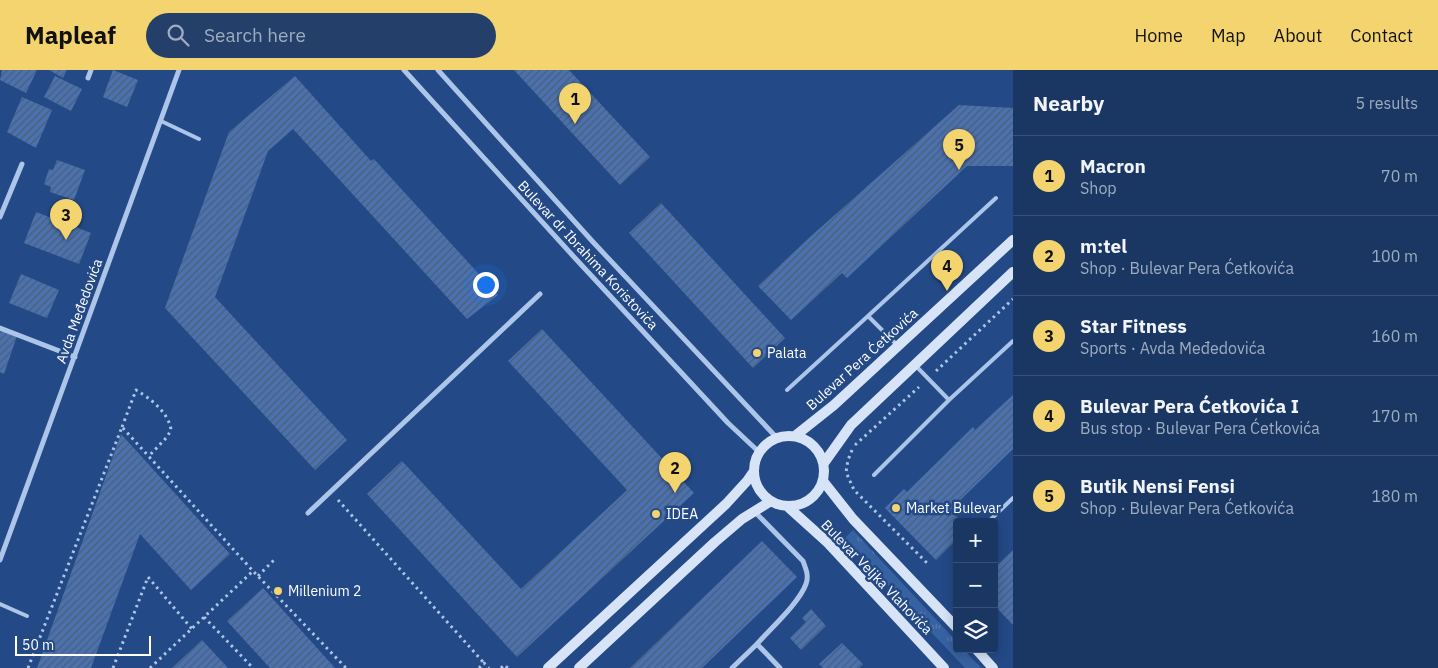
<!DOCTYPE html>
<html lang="en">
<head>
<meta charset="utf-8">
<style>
  body { margin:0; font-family:"IBM Plex Sans",sans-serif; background:#233f6a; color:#f1f3f6 }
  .controls { position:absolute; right:15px; bottom:15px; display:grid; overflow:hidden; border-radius:5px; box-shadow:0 2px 12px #0003 }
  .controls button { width:45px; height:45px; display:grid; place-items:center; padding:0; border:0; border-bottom:1px solid #385178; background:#1a3764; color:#f1f3f6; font:25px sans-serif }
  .scale { position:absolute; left:15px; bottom:12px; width:136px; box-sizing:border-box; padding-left:5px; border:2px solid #fff; border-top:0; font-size:14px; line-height:18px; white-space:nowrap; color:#fff; -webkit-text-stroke:4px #234986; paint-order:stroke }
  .you { position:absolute; left:485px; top:214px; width:18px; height:18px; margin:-12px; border:4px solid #fff; border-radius:50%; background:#1a73e8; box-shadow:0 0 0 8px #1a73e833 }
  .badge { display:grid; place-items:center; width:32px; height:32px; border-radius:50%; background:#f4d46f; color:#111; font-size:16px; font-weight:700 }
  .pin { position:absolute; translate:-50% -41px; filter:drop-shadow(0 1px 2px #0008) }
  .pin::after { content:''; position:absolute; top:26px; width:18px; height:15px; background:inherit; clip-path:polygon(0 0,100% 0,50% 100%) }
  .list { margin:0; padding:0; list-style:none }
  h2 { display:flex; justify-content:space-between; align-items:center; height:65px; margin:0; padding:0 20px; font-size:21px }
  h2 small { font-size:16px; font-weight:400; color:#9facbf }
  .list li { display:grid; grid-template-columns:32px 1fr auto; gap:15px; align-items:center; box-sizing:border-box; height:80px; padding:0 20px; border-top:1px solid #385178 }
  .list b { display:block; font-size:19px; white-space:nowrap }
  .list p { margin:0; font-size:16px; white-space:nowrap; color:#9facbf }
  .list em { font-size:16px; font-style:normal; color:#9facbf }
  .icon { flex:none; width:28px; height:28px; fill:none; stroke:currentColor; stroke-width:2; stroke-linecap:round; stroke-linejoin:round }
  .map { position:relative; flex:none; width:1013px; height:598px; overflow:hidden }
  header { display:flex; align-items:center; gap:30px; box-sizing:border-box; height:70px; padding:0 25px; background:#f4d46f; color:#111 }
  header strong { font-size:24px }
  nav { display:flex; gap:28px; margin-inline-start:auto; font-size:18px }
  .search { width:350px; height:45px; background:#233f6a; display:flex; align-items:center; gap:12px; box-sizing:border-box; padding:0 18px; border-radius:28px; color:#9facbf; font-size:19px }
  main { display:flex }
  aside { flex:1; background:#1a3764 }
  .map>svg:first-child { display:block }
  .grass { fill:url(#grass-tufts) }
  .building { fill:url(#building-hatch) }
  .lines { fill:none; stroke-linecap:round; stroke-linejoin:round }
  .path { stroke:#acc5e9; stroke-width:3; stroke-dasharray:2.5 4; stroke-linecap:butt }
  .lane { stroke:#acc5e9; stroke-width:4 }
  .street { stroke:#acc5e9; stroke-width:5 }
  .secondary { stroke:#d7e3f7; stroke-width:10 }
  .poi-dot { fill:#f4d46f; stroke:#234986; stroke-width:2 }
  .labels { text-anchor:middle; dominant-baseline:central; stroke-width:5; stroke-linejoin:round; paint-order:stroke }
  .street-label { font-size:14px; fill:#fff; stroke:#234986 }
  .poi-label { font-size:14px; fill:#fff; stroke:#234986; text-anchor:start }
</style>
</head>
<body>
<header>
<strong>Mapleaf</strong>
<div class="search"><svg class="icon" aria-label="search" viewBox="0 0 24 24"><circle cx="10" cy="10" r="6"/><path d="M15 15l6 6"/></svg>Search here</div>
<nav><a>Home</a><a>Map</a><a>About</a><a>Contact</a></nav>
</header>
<main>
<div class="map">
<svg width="1013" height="598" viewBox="0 0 1013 598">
  <defs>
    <pattern id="grass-tufts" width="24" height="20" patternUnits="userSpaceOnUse" patternTransform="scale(1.25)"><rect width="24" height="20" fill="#3762a2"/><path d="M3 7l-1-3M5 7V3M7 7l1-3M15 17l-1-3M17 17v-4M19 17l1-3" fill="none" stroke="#557ab0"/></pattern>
    <pattern id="building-hatch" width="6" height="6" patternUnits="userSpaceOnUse" patternTransform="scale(1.25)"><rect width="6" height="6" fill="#4b72ae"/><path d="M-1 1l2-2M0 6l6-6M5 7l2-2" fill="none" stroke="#4c5d78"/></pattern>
  </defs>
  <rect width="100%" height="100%" fill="#234986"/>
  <path class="grass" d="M853,460L957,572V579H963L981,598H965L870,497L841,472Z"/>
  <path class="building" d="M2,0H37L26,23L0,10Z
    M49,0H67L63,8Z
    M113,0L138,10L127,37L103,27Z
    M514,0H569L650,87L620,115Z
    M55,6L82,19L71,41L44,27Z
    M295,6L371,91L374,89L498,225L467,249L293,59L268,81L215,227L347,370L315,400L165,238L229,62Z
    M22,27L52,40L36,78L7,62Z
    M959,35L1013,38V96H967L847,208L842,203L791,250L758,216L810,167Z
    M57,90L85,100L74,130L50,122L51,117L44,114L49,99L53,100Z
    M661,133L785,268L753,298L629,163Z
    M36,142L91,163L79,194L24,173Z
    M21,204L59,220L47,248L9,233Z
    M542,259L694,423L517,587L367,424L402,391L521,519L627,420L508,291Z
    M0,260L17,266L4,304L0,302Z
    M1013,325V379L950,440L962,452H957V469L936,490L885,438L904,419L907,422L973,357L975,360Z
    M121,364L230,484L191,520L140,464L91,598H37Z
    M762,471L797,507L702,598H630Z
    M1013,480V555L994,535V498Z
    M263,518L335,598H270L227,551Z
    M811,539L826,556L801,580L790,568L806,552L802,548Z
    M202,570L228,598H172Z
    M842,573L863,594L859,598H823L819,594Z"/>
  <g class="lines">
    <path class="path" d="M936,301L1013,229
      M122,357L136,320C150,328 169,343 171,360L167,367L149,386
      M855,375L919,317
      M852,380L848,390L846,402L854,420L928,494
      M338,430L484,593
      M258,506L276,488
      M204,547L253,598
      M28,598L122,357L253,501
      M113,598L148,507L192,559
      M150,598L253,501L346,598
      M479,598L484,593L489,598
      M501,598L504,595L508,598"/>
    <path class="lane" d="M161,51L199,69
      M897,275L868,246L996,128
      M915,295L949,330
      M787,320L868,246
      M874,405L949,330L1013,271
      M988,452L1013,428
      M0,534L27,546"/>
    <path class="street" d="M404,0L574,187L728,353L759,382
      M438,0L593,172L777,368
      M88,8L91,0
      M0,147L22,94
      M0,258L75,287
      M754,441L803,491C806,499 809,506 806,514C799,533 771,558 757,574
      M308,443L540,224
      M0,490L179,0
      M732,598L757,574L780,598"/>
    <path class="secondary" d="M754 401a35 35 0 1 1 70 0a35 35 0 1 1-70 0Z
      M795,366L834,335L1013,170
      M824,393L851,355L1013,202
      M823,411L853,449L957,558
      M787,436L828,473L944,598
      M976,579L993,598
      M548,598L726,434L747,411L754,401
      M579,598L715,472L742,449L771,431"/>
  </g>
  <g class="poi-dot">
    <circle cx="757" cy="283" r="5"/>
    <circle cx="896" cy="438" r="5"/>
    <circle cx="656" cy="444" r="5"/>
    <circle cx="278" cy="521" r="5"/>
  </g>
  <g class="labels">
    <g class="street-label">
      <text transform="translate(588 185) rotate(47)">Bulevar dr Ibrahima Koristovića</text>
      <text transform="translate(79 241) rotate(-70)">Avda Međedovića</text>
      <text transform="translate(862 289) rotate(-42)">Bulevar Pera Ćetkovića</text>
      <text transform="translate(877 507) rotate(46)">Bulevar Veljka Vlahovića</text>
    </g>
    <g class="poi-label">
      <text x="767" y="283">Palata</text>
      <text x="906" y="438">Market Bulevar</text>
      <text x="666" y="444">IDEA</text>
      <text x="288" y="521">Millenium 2</text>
    </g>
  </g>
</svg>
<div class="controls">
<button>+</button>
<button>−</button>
<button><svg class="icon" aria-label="layers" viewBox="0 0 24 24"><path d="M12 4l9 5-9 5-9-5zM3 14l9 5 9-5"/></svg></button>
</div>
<div class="scale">50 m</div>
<div class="you"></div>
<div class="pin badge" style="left:575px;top:54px">1</div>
<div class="pin badge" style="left:675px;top:423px">2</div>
<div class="pin badge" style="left:66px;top:170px">3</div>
<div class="pin badge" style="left:947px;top:221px">4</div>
<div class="pin badge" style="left:959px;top:100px">5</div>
</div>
<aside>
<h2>Nearby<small>5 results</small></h2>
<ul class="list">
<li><span class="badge">1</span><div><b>Macron</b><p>Shop</p></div><em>70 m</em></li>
<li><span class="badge">2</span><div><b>m:tel</b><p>Shop · Bulevar Pera Ćetkovića</p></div><em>100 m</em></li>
<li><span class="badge">3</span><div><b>Star Fitness</b><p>Sports · Avda Međedovića</p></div><em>160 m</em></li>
<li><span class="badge">4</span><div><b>Bulevar Pera Ćetkovića I</b><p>Bus stop · Bulevar Pera Ćetkovića</p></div><em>170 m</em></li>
<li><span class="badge">5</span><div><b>Butik Nensi Fensi</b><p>Shop · Bulevar Pera Ćetkovića</p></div><em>180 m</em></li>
</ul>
</aside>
</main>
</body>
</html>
